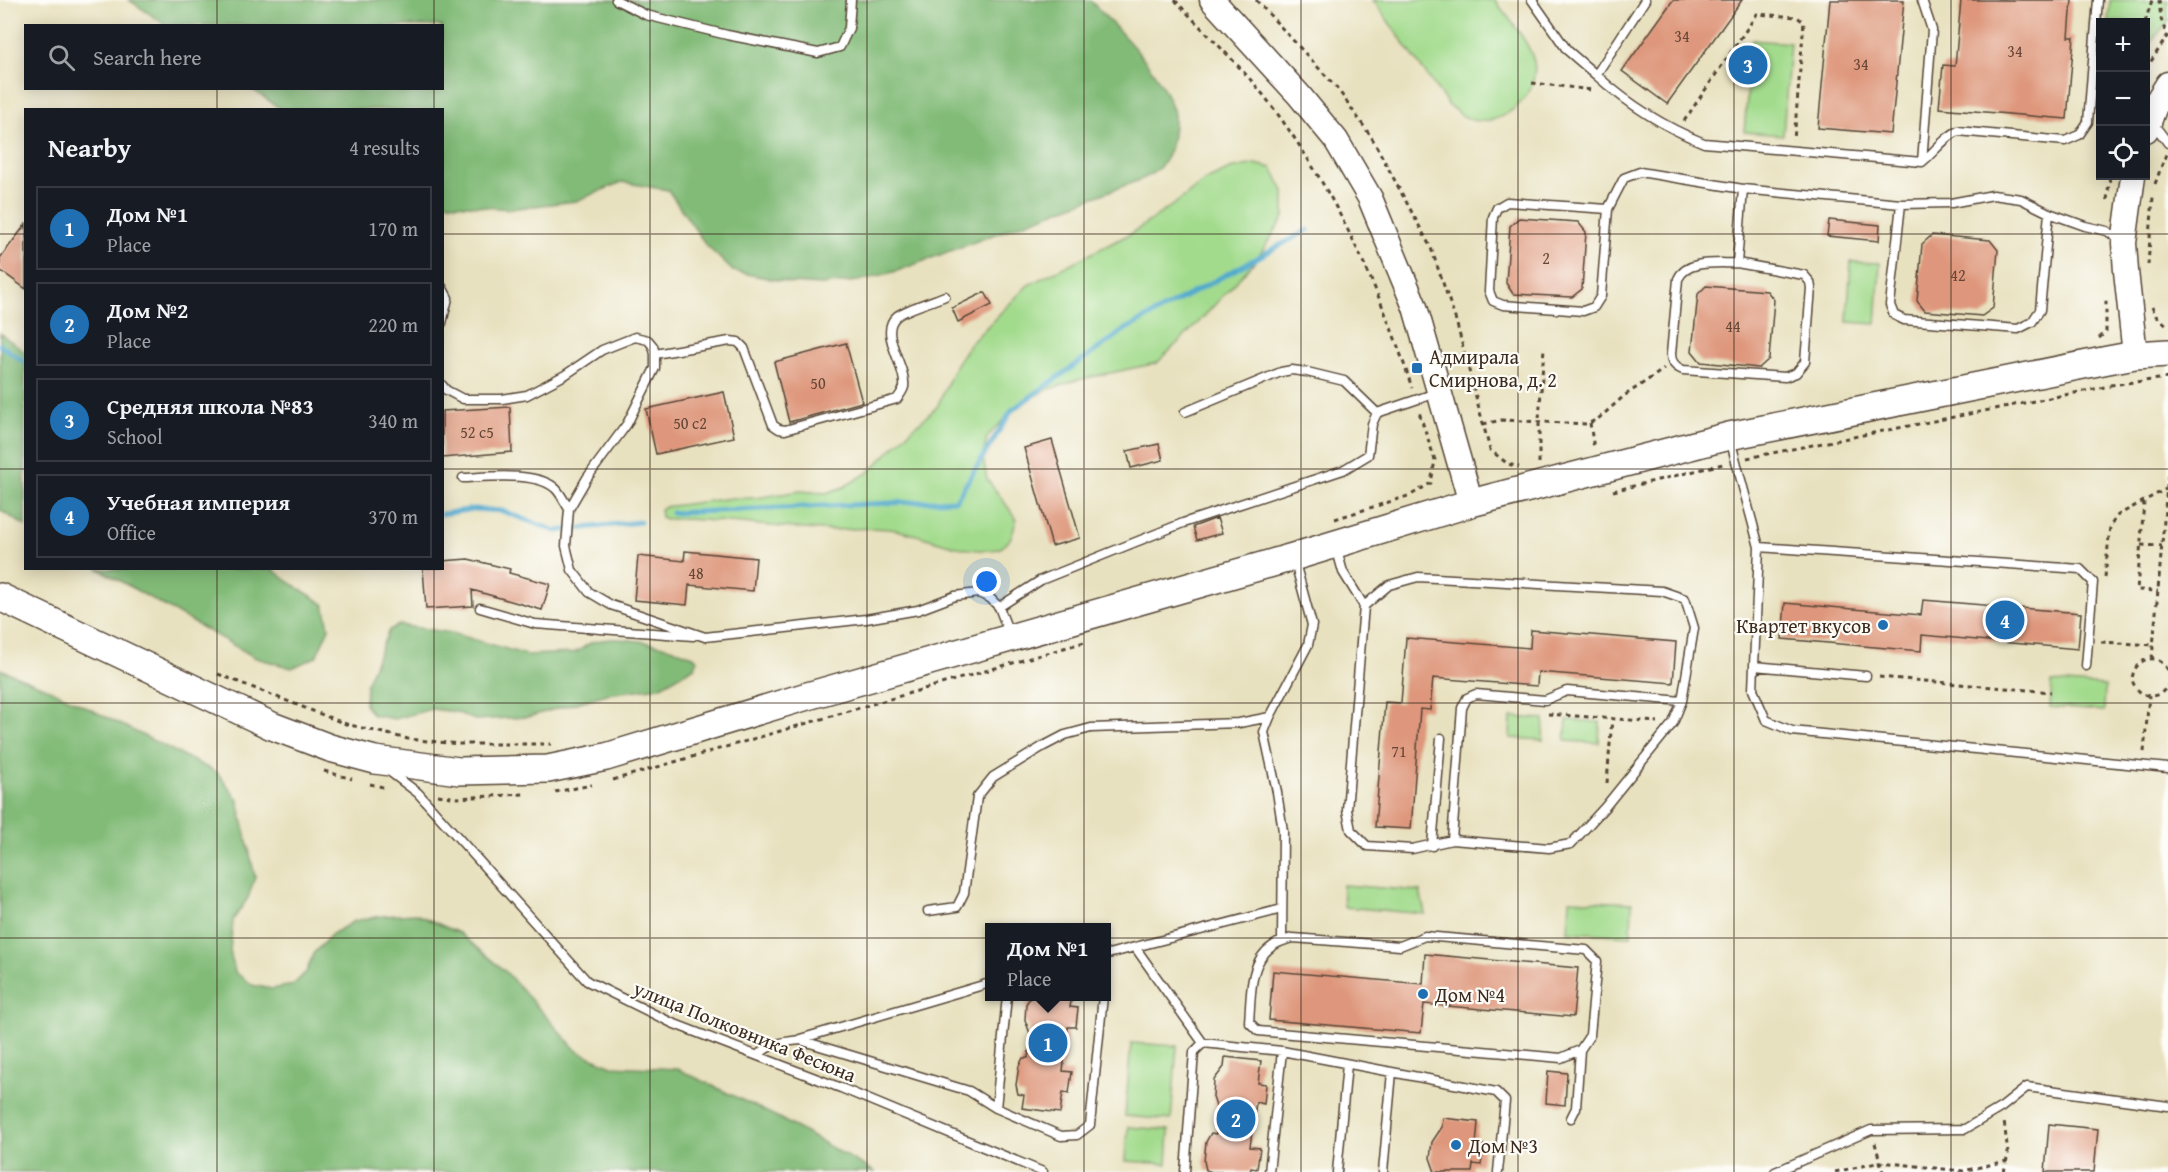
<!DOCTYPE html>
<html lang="en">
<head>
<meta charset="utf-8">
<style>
  body { margin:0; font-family:"Gentium Book Plus",serif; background:#20242c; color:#f1f3f6 }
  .controls { position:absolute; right:18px; top:18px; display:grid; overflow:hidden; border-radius:0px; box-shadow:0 3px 15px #0003 }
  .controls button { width:54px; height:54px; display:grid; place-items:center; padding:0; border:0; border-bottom:2px solid #363941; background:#171b24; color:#f1f3f6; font:30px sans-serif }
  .you { position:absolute; left:987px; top:582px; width:21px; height:21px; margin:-15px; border:4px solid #fff; border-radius:50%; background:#1a73e8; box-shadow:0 0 0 9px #1a73e833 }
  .badge { display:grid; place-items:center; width:39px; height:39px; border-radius:50%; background:#1f6fb2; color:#fff; font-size:20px; font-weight:700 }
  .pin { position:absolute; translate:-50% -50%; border:3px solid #fff; box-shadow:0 2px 6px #0006 }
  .popup { position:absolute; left:985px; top:923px; width:126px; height:78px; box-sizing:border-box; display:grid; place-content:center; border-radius:0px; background:#171b24; filter:drop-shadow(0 2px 4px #0005); font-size:20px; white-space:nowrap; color:#9ea1a6 }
  .popup b { font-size:22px; color:#f1f3f6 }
  .popup::after { content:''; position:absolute; left:50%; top:100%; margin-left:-12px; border:12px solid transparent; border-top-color:#171b24 }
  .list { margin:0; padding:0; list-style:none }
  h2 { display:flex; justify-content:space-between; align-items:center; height:78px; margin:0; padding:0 24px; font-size:26px }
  h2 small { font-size:20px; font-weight:400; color:#9ea1a6 }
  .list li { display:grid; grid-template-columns:39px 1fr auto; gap:18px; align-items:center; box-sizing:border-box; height:84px; margin:0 12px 12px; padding:0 12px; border:2px solid #363941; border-radius:0px }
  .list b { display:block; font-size:22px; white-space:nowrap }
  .list p { margin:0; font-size:20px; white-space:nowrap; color:#9ea1a6 }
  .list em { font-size:20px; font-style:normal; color:#9ea1a6 }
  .icon { flex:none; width:33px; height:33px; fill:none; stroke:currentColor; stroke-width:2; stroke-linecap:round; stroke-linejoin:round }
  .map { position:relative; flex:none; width:2168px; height:1172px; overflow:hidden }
  .search { position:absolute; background:#171b24; box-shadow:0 3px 15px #0003; left:24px; top:24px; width:420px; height:66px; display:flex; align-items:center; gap:15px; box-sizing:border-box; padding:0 21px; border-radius:0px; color:#9ea1a6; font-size:22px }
  .panel { position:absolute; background:#171b24; box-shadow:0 3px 15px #0003; left:24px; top:108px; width:420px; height:462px; border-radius:0px }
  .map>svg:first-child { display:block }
  .green { fill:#a3db8d; stroke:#6f8256; stroke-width:1.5 }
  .forest { fill:#82bb78; stroke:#5e724b; stroke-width:1.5 }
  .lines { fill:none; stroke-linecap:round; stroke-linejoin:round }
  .stream { stroke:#4fa9cd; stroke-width:5 }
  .building { fill:#de977c }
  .lane-casing { stroke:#554536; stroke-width:11 }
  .secondary-casing { stroke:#554536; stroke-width:27 }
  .primary-casing { stroke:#554536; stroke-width:30 }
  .path { stroke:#554536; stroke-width:3; stroke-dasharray:4.5 4.5; stroke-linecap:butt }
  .lane { stroke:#fff; stroke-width:8 }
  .secondary { stroke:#fff; stroke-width:24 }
  .primary { stroke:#fff; stroke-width:27 }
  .grid { fill:none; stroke:#3b2a1e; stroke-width:1.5; stroke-opacity:0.55 }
  .poi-dot { fill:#1f6fb2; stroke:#fdfcf7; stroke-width:2 }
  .labels { text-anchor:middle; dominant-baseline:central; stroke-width:4.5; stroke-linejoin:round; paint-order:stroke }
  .number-label { font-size:16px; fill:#644536 }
  .poi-label { font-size:20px; fill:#3b2a1e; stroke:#fdfcf7; text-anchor:start }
  .street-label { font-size:20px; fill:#3b2a1e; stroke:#fdfcf7 }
</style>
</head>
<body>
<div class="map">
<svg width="2168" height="1172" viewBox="0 0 2168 1172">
  <rect width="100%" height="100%" fill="#fdfcf7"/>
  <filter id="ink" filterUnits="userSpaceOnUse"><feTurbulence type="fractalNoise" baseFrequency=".0167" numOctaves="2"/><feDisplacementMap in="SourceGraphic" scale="12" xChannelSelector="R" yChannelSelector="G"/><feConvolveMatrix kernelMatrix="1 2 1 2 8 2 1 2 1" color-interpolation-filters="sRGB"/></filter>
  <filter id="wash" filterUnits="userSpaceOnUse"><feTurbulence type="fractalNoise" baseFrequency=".008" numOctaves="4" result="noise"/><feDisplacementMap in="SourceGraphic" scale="24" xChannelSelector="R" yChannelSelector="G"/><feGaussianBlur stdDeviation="1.35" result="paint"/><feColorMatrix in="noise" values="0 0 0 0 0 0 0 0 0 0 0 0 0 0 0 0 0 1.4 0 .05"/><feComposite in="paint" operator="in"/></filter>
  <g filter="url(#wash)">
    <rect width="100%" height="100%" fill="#e8e1bf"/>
    <path class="green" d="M1373,0H1495C1507,17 1530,42 1534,62C1540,93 1507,124 1477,121C1467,120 1457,112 1449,106Z
      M2110,0H2168V22L2146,47V22H2108Z
      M1752,40L1790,43L1783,135L1744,132Z
      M1255,164L1272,168L1284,191V217L1257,259L1197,324L1157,363L1077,380L1046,390L1019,404L987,437L983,458L987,479L1016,518C1014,534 1009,549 991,550C956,553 923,533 889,529C868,526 846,531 825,530C772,528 720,518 666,519L661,517L660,509L664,507L732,498H756L800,491L826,493L844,487L869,472L911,430L937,407L956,364L969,345L1028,285L1132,233L1184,197L1204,181L1230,169Z
      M1851,262L1880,263L1876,324L1847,322Z
      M2052,682L2105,686L2104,711L2050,707Z
      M1511,717L1544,719L1543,740L1510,738Z
      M1567,720L1600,722L1599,743L1565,741Z
      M1343,885L1420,891L1425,914L1344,907Z
      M1570,900L1632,903L1631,936L1568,932Z
      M1131,1043L1177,1046L1171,1120L1125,1116Z
      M1128,1127L1169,1130L1167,1164L1126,1161Z"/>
    <path class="forest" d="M129,0H1090C1120,33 1158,66 1173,110C1176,119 1173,132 1172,141C1169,160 1159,172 1142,179L897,271L858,281L821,285L791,283L733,271L706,245L668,190L622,182L576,201L509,209L446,203L442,201V110L281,109L252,89L442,88V26L166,25Z
      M0,333L25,352V526L0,510Z
      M99,569H272L289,582L324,604L329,628L316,657L292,668L256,658Z
      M399,625L452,633L527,655L573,653C581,651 586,644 593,642C620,633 670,646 695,657L697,660L695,667L659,687L607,694L528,717L475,720L456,712L431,709L395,719L373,715L365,705L366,684L389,630Z
      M0,669L58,693L218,773L238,800L255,877L248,898L233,920L230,951L235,972L252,985L272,989L293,985L307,971L313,954L332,934L354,921L382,916L416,914L459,933L506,972L577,1051L612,1066L678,1069L777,1117L875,1172H0Z"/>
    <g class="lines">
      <path class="stream" d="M0,345L26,363
        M672,513L956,500L1012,410L1126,329L1308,230
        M442,514L474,509L502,511L556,531L640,522"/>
    </g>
    <g id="blocks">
      <path class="building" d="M1673,0H1742L1667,104L1622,71Z
        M1830,0H1904L1891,134L1818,128Z
        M1961,0H2072L2069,37H2074L2067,119L1939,108L1943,65L1955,66Z
        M1519,218L1578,222L1586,232L1582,289L1572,297L1513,294L1506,283L1510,226Z
        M1829,220L1880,225L1879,241L1827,236Z
        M26,224V289L0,270V258Z
        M1932,235L1990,240L1998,250L1993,308L1982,316L1925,311L1917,301L1922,244Z
        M1706,286L1767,291L1774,300L1769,359L1759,368L1701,362L1692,351L1698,294Z
        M985,292L992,305L958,322L952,308Z
        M846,343L862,402L789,422L774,362Z
        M724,392L734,437L656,454L646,409Z
        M510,407L512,452L442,458V411Z
        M1052,440L1080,538L1052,546L1024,448Z
        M1159,444L1163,460L1131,468L1127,451Z
        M1217,518L1222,533L1197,540L1193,527Z
        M685,551L756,558L753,591L689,585L687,605L634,600L638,556L684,561Z
        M468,559L510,569L509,573L550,584L542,610L472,590L473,606L426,609L423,568H442V561Z
        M1923,600L2081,613L2078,649L1922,635L1921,651L1782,639L1785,603L1921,615Z
        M1531,630L1676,642L1673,683L1538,672L1537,686L1433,678L1430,710L1420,709L1411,829L1375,827L1385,702L1401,703L1406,638L1530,648Z
        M1425,954L1578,968L1573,1017L1424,1004L1421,1033L1269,1020L1273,971L1423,984Z
        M1031,996H1072L1070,1007L1078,1008L1076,1027H1068L1063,1071L1072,1072L1069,1093L1063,1092L1060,1113L1022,1108L1024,1095L1018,1094L1016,1085L1019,1066L1023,1058H1028L1031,1036L1025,1020L1026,1004Z
        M1225,1057L1261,1061L1258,1083L1266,1084L1264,1104L1256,1102L1250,1147L1260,1148L1257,1169L1251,1168L1250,1172H1212L1206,1170L1204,1161L1206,1142L1211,1133L1216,1134L1218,1113L1213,1097L1214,1080L1224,1067Z
        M1548,1071L1567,1073L1565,1105L1546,1103Z
        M1443,1118L1478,1122L1476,1145H1484L1481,1165L1473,1164L1472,1172H1435L1430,1158L1432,1142L1442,1127Z
        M2049,1124L2098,1129L2094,1172H2045Z"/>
    </g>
  </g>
  <g filter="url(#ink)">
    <use href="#blocks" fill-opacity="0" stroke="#554536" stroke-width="1.5"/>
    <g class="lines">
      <defs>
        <path id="lane" d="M616,0L646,15L727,35L818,53L840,47L849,28L851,0
          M1532,0L1567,50L1596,75
          M1645,0L1596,75C1628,104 1664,127 1704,143L1922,162C1935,152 1943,138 1958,131L2065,141L2079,135L2088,122L2098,0
          M1922,0L1932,30L1922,162
          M2152,122L2168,143
          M1901,204L1890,305L1894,315L1904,320L2018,329L2032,322L2040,310L2049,213
          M1608,209L1507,202L1497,208L1493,217L1489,291L1493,301L1503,305L1583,311L1594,307L1601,296L1608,209L1624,178L1640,172L1743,189
          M1737,263L1804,275L1810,282L1811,288L1805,362L1796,373L1785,377L1683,370C1675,367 1671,362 1671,354L1678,279C1687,259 1718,264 1737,263L1743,189L1901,204L1951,203L1993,195L2021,199L2049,213L2085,226L2107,231L2122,241
          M442,287L448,298L442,323
          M655,354L730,341L738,342L744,348L773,425L779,429L785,430L897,399C900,395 903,391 904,387C907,366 877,332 897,316C908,308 931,302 945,296
          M442,385L446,390L463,399H502L527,395L565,375L602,350L635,337L648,340L653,346L655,354V368L627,424L587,478L569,509L566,546L572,570L589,592L611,605L705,637L866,619L918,610L955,596L978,593L990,598L999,607L1009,633
          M1185,412L1281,372L1292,370L1307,372L1344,381L1377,413
          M1730,439L1759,547L1753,690L1766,720L1792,731L2168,768
          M463,478C487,477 538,471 556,489C561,494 565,503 569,509
          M1336,547L1343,572L1364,606
          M1759,547L2080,569L2093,582L2086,666
          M1418,577L1662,591L1685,599L1694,628L1682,701L1673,723L1605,807L1571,844L1549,848L1452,840L1412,849L1367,846L1351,830L1347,810L1364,606L1389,585Z
          M999,607L1041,580L1183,523L1343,470L1368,455L1372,424L1377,413L1436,393
          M480,608L535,624L693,636
          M1754,666L1866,676
          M389,771L418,793L587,981L672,1023L841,1088L1043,1172
          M1452,840L1462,708L1467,698L1476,694L1545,700L1567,691L1682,701
          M1432,846L1441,738
          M928,911L957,907L964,893L977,797L993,777L1042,747L1065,735L1091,728L1239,723L1270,717
          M1425,936L1586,950L1597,961L1590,1035L1580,1050L1561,1058L1258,1031L1249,1022C1252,986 1248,947 1293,938L1400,946Z
          M1282,940L1283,831L1277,792L1264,732L1270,717L1308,645L1312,625L1294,559
          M1135,947L1203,1043
          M1108,954L1282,909
          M800,1039L990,983
          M758,1055C771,1043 783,1042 800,1040L969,1091L996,1108L1061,1136L1077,1135L1090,1125L1103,996
          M996,1108L1007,996
          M1571,1118L1576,1108L1580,1050
          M1185,1172L1194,1052L1203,1043L1282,1051L1496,1092L1505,1101L1498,1172
          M1269,1172L1282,1051
          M1337,1172L1347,1064
          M1383,1172L1392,1072
          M1775,1172L1871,1130L1965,1129L2002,1107L2027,1087L2168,1106"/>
        <path id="secondary" d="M1212,0L1299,95L1336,140L1370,198L1415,307L1471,503
          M2146,130L2156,103L2168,84
          M2133,176L2124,243L2126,271L2135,355"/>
        <path id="primary" d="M0,597L272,726L330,748L375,760L459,771L548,769L606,757L804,697L1293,557L1471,503L1729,436L2108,360L2135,355L2168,353"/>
      </defs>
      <use href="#lane" class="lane-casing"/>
      <use href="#secondary" class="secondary-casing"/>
      <use href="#primary" class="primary-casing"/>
      <path class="path" d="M1175,0C1203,31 1239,64 1265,97C1331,183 1379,285 1412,388
        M1256,0L1337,88L1372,138L1431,248L1456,321L1490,450L1508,464L1519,467
        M2159,0L2161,19L2167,36
        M2145,22L2152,0
        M2146,69L2168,35
        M1532,83L1593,90
        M1684,121L1757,14L1797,17L1804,22L1794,140
        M2155,184L2166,154
        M2107,200L2110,176
        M2148,265L2153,197
        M2152,307L2156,316L2168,326
        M2099,338L2106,332V297
        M2110,385L2168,378
        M1590,423L1594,449
        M1483,424L1502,420L1587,424L1598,419L1624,396L1664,369
        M1747,458L2110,386
        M1539,463V420L1544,348
        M1613,491L1723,464
        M2144,502L2137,590L2158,591
        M1335,519L1411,495L1431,483L1435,460L1419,412
        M2141,545L2162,546
        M2105,577L2110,526L2118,515L2166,489
        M2101,642L2153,645
        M2152,659L2168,474
        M2168,670C2157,650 2133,659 2132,680C2138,698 2158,702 2168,685
        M218,674L346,724L408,739L459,744H551
        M1879,677L2051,692
        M1548,714L1658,722
        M2144,752L2149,696
        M324,771L352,779
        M613,780L1088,641
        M1607,783L1612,718
        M370,784L387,788
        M555,792L592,785
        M438,795L458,798L524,794
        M1875,1143L1883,1172
        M1835,1172L1881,1162L1963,1171L2007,1161
        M2004,1172L2008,1154L2004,1121"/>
      <use href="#lane" class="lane"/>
      <use href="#secondary" class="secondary"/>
      <use href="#primary" class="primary"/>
    </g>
  </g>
  <path class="grid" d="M217,0V26M434,0V26M650,0V1172M867,0V1172M1084,0V1172M1301,0V1172M1518,0V1172M1734,0V1172M1951,0V1172M217,88V110M434,88V110M0,234H26M442,234H2168M0,469H26M442,469H2168M217,568V1172M434,568V1172M0,703H2168M0,938H2168"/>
  <g class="poi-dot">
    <rect x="1411" y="362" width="12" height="12" rx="3"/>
    <circle cx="1883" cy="625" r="6"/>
    <circle cx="1423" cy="994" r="6"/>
    <circle cx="1456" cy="1145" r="6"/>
  </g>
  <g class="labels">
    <g class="number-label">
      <text x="1682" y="36">34</text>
      <text x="2015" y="51">34</text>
      <text x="1861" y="64">34</text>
      <text x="1546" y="258">2</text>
      <text x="1958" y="275">42</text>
      <text x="1733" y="326">44</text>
      <text x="818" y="383">50</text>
      <text x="690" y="423">50 с2</text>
      <text x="477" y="432">52 с5</text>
      <text x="696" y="573">48</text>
      <text x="1399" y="751">71</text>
    </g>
    <g class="poi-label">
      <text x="1429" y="356">Адмирала<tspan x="1429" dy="23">Смирнова, д. 2</tspan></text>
      <text x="1871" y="625" text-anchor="end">Квартет вкусов</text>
      <text x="1435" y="994">Дом №4</text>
      <text x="1468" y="1145">Дом №3</text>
    </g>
    <g class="street-label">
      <text transform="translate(745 1031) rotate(22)">улица Полковника Фесюна</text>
    </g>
  </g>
</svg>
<div class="controls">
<button>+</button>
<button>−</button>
<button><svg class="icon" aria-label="locate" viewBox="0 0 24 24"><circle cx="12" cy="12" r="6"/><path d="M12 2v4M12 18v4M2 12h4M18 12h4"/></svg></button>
</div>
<div class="you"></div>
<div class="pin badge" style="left:1048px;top:1043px">1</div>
<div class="popup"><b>Дом №1</b>Place</div>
<div class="pin badge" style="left:1236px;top:1119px">2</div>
<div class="pin badge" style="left:1748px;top:65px">3</div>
<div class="pin badge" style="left:2005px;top:620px">4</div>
<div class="search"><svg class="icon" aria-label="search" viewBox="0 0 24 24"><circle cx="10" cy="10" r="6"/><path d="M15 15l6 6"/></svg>Search here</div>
<section class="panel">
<h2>Nearby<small>4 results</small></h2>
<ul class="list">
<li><span class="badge">1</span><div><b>Дом №1</b><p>Place</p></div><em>170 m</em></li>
<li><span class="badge">2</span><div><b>Дом №2</b><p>Place</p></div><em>220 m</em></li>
<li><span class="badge">3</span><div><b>Средняя школа №83</b><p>School</p></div><em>340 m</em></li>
<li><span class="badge">4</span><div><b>Учебная империя</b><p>Office</p></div><em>370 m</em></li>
</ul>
</section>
</div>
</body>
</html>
